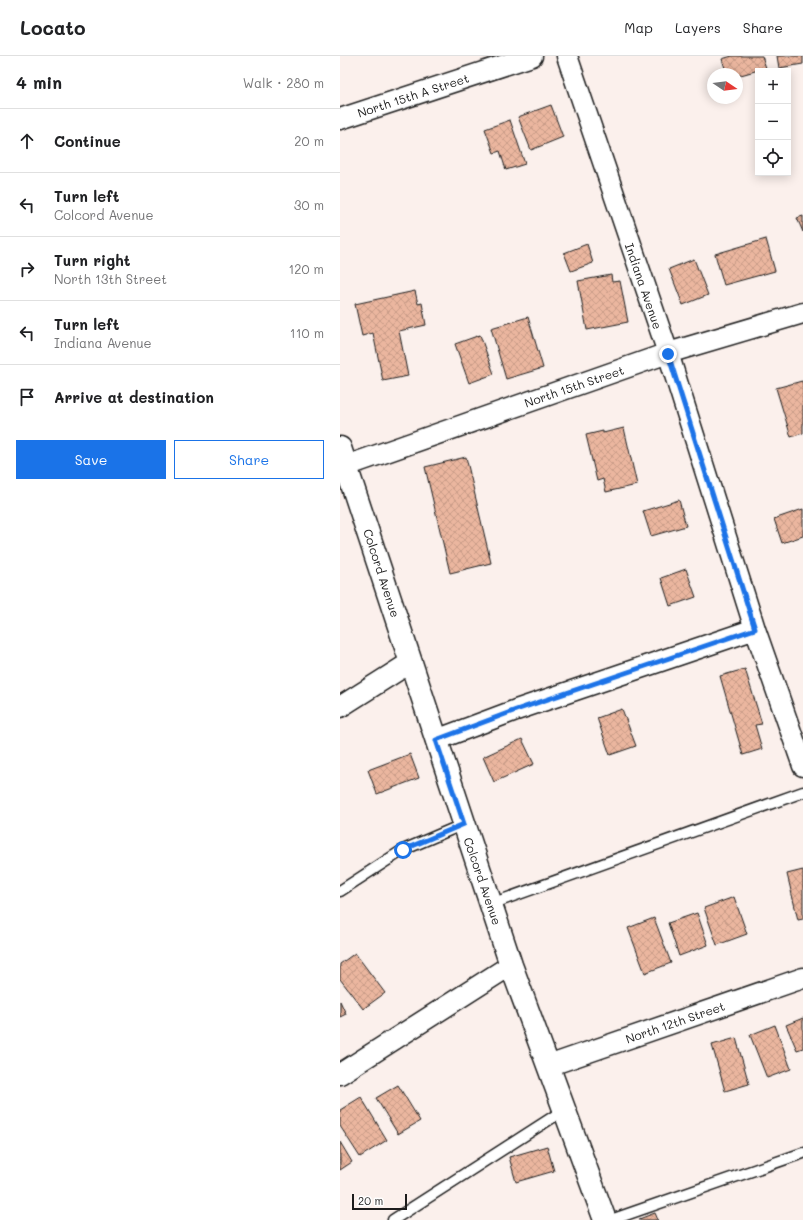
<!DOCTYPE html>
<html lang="en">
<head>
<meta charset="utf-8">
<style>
  body { margin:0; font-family:Mali,sans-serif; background:#f6f6f6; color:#202124 }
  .controls { position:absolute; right:12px; top:12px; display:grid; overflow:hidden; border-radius:0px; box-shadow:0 2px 10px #0003 }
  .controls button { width:36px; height:36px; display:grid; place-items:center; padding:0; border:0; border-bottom:1px solid #e0e0e0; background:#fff; color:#202124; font:20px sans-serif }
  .compass { position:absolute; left:367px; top:12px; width:36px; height:36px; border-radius:50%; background:#fff; box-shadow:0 2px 10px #0003; rotate:103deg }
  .scale { position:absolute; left:12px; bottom:10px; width:55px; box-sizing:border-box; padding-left:4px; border:2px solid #1c1c1c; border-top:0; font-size:11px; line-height:14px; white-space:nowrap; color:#1c1c1c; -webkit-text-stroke:3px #fff; paint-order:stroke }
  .stop { position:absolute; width:12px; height:12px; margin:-9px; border:3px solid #1a73e8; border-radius:50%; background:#fff }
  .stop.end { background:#1a73e8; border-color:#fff; box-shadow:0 1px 4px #0008 }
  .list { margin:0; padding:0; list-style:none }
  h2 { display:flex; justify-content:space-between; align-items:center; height:52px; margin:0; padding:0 16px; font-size:17px }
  h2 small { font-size:13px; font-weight:400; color:#757577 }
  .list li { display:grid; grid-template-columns:26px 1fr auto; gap:12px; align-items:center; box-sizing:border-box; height:64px; padding:0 16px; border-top:1px solid #e0e0e0 }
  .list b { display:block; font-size:15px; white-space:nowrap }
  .list p { margin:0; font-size:13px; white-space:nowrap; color:#757577 }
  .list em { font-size:13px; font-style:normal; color:#757577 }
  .actions { display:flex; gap:8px; padding:12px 16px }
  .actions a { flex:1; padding:9px 0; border:1px solid #1a73e8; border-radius:0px; text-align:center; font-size:14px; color:#1a73e8 }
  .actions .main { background:#1a73e8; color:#fff }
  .icon { flex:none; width:22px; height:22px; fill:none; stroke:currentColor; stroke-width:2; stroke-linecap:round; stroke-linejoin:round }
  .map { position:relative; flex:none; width:463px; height:1164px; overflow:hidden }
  header { display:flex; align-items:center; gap:24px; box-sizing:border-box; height:56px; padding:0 20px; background:#fff; border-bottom:1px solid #e0e0e0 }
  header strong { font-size:19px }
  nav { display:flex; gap:22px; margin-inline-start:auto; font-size:14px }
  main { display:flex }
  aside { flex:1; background:#fff }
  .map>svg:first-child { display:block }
  .building { fill:url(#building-cross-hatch); stroke:#1c1c1c }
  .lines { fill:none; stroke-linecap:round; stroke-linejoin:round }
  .lane-casing { stroke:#1c1c1c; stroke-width:13 }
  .street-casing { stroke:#1c1c1c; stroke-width:23 }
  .secondary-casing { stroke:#1c1c1c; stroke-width:25 }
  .lane { stroke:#fff; stroke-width:10 }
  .street { stroke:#fff; stroke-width:20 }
  .secondary { stroke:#fff; stroke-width:22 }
  .route { stroke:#1a73e8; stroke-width:5 }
  .labels { text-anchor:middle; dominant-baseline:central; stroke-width:3; stroke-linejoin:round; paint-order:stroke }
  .street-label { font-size:12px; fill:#1c1c1c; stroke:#fff }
</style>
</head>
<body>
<header>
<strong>Locato</strong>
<nav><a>Map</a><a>Layers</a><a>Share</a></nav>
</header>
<main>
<aside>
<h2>4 min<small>Walk · 280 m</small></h2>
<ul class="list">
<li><svg class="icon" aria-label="ahead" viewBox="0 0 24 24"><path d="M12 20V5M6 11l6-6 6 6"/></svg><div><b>Continue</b></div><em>20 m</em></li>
<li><svg class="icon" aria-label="left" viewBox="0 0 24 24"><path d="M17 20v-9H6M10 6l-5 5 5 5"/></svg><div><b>Turn left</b><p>Colcord Avenue</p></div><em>30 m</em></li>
<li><svg class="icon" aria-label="right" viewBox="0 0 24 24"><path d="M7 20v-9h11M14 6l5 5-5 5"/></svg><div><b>Turn right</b><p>North 13th Street</p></div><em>120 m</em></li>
<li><svg class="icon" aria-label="left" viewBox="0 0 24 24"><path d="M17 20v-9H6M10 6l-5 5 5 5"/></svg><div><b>Turn left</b><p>Indiana Avenue</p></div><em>110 m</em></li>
<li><svg class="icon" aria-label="arrive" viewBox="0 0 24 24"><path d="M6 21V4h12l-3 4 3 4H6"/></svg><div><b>Arrive at destination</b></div></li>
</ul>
<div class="actions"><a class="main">Save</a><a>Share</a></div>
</aside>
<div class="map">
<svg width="463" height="1164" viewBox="0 0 463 1164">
  <defs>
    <pattern id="building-cross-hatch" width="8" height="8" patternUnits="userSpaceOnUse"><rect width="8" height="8" fill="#ebb69f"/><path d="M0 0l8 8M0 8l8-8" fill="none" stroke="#c99c88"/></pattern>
  </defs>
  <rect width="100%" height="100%" fill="#fbf0ec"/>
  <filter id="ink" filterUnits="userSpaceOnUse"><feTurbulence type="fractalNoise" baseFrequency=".025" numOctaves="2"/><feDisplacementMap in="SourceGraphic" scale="8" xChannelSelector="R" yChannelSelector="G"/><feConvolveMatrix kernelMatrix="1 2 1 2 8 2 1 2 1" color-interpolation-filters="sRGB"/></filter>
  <g filter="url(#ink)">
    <path class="building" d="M392,0H422L426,12L397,20V18H387L382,3Z
      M437,0H463V8L439,12Z
      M211,49L223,81L191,94L178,61Z
      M170,64L185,108L166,114L160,95L154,97L145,73Z
      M463,160V176L457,162Z
      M426,183L435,215L384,229L375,198Z
      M247,188L253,207L231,215L224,197Z
      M354,203L368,239L343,249L329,213Z
      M271,219L272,226L280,225L288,266L247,274L238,225Z
      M75,235L78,248L82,247L86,269L59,275L68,320L43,325L33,277L22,280L15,248Z
      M188,261L203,312L166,323L151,272Z
      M140,279L154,318L129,327L115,288Z
      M462,325L463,330V377L451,381L436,332Z
      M284,372L297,429L266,436L263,423L257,425L246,379L263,375V377Z
      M126,401L151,507L110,517L85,411Z
      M339,444L346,470L311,480L303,455Z
      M463,453V480L442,487L434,463Z
      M346,513L356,541L330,550L321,522Z
      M405,613L422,668L415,669L422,693L403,699L380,620Z
      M282,653L296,690L270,699L257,662Z
      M182,683L194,708L154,726L143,701Z
      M70,698L79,722L37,738L28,714Z
      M463,814V863L458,864L447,818Z
      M394,841L407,878L377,889L364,852Z
      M357,857L368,889L339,900L328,867Z
      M314,862L331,907L305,917L288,872Z
      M15,897L45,937L23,953L0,923V908Z
      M0,945L6,958L0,961Z
      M463,962V992L457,994L446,969Z
      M435,969L451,1013L427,1022L410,979Z
      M396,982L409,1028L385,1035L372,989Z
      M58,1029L80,1065L58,1078L36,1042Z
      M21,1041L47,1084L20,1101L0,1070V1054Z
      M0,1086L12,1106L0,1114Z
      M207,1090L214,1115L176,1126L169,1101Z
      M315,1157L318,1164H299V1163Z"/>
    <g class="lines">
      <defs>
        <path id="lane" d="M0,835L63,794L124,768
          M151,848L463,736
          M53,1164L224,1054
          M271,1164L463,1097"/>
        <path id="street" d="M227,0L328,297L415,573L463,710
          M0,63L192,0
          M6,410L328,297L463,257
          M0,651L71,606
          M96,684L176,654L415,573
          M208,1010L463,922
          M0,1018L171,909"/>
        <path id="secondary" d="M0,392L171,909L265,1164"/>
      </defs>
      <use href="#lane" class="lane-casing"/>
      <use href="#street" class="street-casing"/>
      <use href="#secondary" class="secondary-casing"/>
      <use href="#lane" class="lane"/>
      <use href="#street" class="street"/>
      <use href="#secondary" class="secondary"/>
    </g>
  </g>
  <g class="lines" filter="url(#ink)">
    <path class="route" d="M63,794L124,768L96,684L176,654L415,573L328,298"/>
  </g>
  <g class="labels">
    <g class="street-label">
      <text transform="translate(73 39) rotate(-18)">North 15th A Street</text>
      <text transform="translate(304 230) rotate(71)">Indiana Avenue</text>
      <text transform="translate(234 330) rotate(-19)">North 15th Street</text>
      <text transform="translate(42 517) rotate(72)">Colcord Avenue</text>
      <text transform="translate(143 825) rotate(71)">Colcord Avenue</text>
      <text transform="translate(335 966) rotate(-19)">North 12th Street</text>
    </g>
  </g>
</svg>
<div class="controls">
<button>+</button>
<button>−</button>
<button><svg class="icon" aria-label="locate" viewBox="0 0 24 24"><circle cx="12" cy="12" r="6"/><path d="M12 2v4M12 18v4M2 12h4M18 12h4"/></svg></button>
</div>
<svg class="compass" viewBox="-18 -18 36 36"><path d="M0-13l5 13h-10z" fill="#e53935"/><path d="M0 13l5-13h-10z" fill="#757577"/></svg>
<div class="scale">20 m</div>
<div class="stop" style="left:63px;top:794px"></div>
<div class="stop end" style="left:328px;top:298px"></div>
</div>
</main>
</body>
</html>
